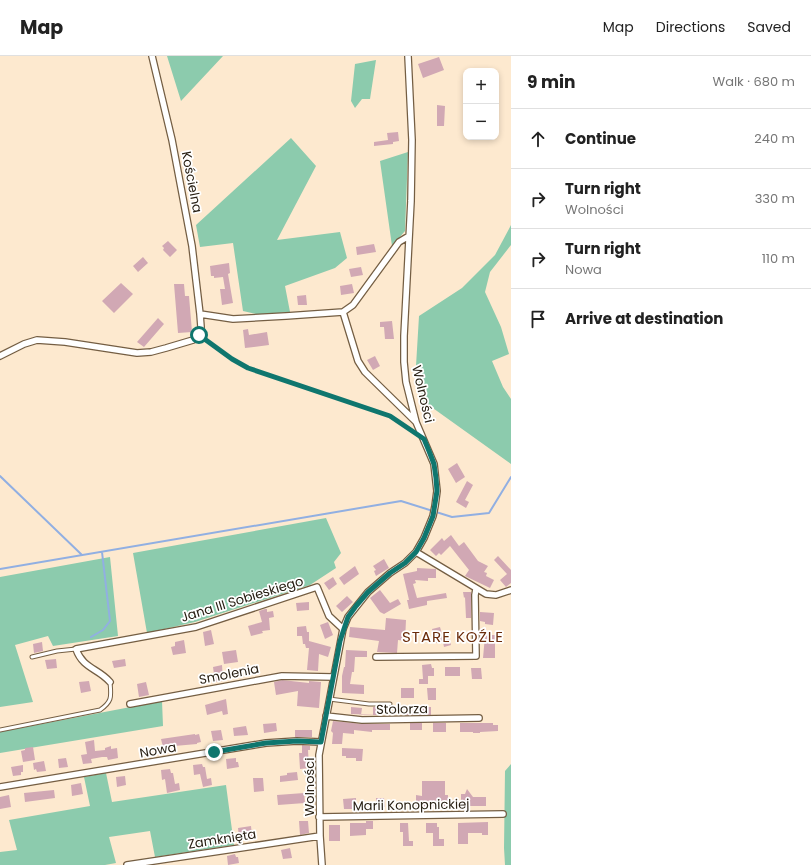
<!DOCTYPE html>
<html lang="en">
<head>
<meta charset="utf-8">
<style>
  body { margin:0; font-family:Poppins,sans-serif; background:#f2f2f2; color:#222 }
  .controls { position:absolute; right:12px; top:12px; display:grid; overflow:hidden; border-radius:8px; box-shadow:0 2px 6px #0003 }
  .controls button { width:36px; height:36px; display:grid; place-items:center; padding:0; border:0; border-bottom:1px solid #e0e0e0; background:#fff; color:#222; font:20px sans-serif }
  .stop { position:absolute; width:12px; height:12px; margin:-9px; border:3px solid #0f766e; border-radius:50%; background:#fff }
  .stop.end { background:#0f766e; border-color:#fff; box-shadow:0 1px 4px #0008 }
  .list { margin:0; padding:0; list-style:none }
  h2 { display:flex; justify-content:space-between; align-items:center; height:52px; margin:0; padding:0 16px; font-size:17px }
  h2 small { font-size:13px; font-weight:400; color:#767676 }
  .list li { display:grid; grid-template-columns:26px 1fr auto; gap:12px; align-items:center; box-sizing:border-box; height:60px; padding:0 16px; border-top:1px solid #e0e0e0 }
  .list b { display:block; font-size:15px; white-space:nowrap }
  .list p { margin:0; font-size:13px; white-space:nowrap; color:#767676 }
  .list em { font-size:13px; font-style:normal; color:#767676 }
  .icon { flex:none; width:22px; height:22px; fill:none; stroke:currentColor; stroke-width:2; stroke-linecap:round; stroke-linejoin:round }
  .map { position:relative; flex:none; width:511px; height:809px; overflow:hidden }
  header { display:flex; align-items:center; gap:24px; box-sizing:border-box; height:56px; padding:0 20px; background:#fff; border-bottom:1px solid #e0e0e0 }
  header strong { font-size:19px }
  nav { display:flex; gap:22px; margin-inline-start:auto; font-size:14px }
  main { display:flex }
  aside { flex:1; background:#fff }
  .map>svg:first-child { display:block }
  .green { fill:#8ccbad }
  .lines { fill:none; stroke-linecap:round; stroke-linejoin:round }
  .stream { stroke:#91afe2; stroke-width:2 }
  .building { fill:#d1a8b4 }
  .service-casing { stroke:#745e43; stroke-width:5 }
  .minor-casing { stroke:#745e43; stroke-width:8 }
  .path { stroke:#ad9d88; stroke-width:1; stroke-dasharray:4 2; stroke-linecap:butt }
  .service { stroke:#fff; stroke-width:3 }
  .minor { stroke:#fff; stroke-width:5.5 }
  .route { stroke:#0f766e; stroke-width:5 }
  .labels { text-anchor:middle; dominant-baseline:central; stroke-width:3.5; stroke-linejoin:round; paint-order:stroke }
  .street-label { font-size:13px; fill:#292014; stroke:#fff }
  .quarter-label { font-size:15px; letter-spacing:1px; fill:#6a2b0a; stroke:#fff }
</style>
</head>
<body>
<header>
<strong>Map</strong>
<nav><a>Map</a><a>Directions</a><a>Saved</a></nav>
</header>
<main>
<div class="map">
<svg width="511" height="809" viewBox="0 0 511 809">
  <rect width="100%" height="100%" fill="#fde9cf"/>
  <path class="green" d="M167,0H223L181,45Z
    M376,4L370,43H362L355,52L351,45L355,8Z
    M291,82L316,110L277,184L340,176L347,202L335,212L285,230L290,256L261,259L243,255L233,187L200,191L196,169Z
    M408,96L405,175L392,190L380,105Z
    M511,169V189L490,216L485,236L501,271L509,298L492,305L503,331L511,343V408L423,345L416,310L419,260L462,232L495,199Z
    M326,462L341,497L334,506L336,512L310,529L195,566L147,577L133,497Z
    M110,501L118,580L53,590L48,580L15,589L33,646L0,651V521Z
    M162,645L163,670L0,697V676Z
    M511,708V809H505L504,792L505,715Z
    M106,717L112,746L226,729L234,789L155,801L150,775L109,781L116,807L105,809H0V796L17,794L9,764L90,750L84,721Z"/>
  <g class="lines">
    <path class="stream" d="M0,420L82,499
      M0,513L401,445L452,461L489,457L511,421
      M91,581L103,574L110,565L102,496"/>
  </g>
  <path class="building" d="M439,1L444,14L423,22L418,8Z
    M437,49L445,50L444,70H437Z
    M398,76L399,85L393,86V88L374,90V86L388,84L387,77Z
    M168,185L177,194L170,201L163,194L164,192L162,190Z
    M374,188L376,196L357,199L356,191Z
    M143,201L148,207L138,216L133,210Z
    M229,207L230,217L228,218L233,247L222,249L220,233H225L223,221L214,222V220H211L210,210Z
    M361,211L363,219L351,221L349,213Z
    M121,227L133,238L114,257L102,245Z
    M174,228H184L185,240H189L192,276L178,277Z
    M352,228L354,237L341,239L340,230Z
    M306,239L307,249H298L297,240Z
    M158,262L164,268L144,291L137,286Z
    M392,265L394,283H385L384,271H380V266Z
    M248,273L249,279L267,276L269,289L245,292L243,274Z
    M375,300L380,310L373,314L367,304Z
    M457,407L465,421L456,427L448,413Z
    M467,425L473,429L465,444L469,446L466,452L456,446Z
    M451,479L459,490L464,486L478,505L488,510L484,516L487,517L486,520L494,524L490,532L465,520L469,514L450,490L441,499L439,497L436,500L430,494L442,482L444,485Z
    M498,500L511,514V527L506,531L500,524L507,518L494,504Z
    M384,503L389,512L376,520L374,515L376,514L373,510Z
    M355,510L359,518L344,529L339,522Z
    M417,512L436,513V522H428V525L415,524L416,527L413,528L417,542L446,537L447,542L427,545V549L409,553L407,544H409L403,518L417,515Z
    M333,521L337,528L329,534L324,527Z
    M380,534L390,547L398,543L401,548L384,558L380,556L370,542Z
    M463,536H471V562H466L465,541L464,542Z
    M347,540L353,546L342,556L336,550Z
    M309,546V554L297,555L296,547Z
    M265,553H267V556L273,555L274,561L269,562L270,574L262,575L263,577L251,580L248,570L262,566L259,555Z
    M480,556L494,557L493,569L485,568V566L480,565Z
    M386,562L406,564L405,585L398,584L397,597L377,596L379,585L349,581L350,571L385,574Z
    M328,566L333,579L325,583L320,569Z
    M306,570L307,576H309V585L331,591L328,601L319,598L318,615L307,614L309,592H306L305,588H303L302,580H297V571Z
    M440,571L442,578H448L451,589L444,591L443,586L435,587L432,573Z
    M211,574L214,588L205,590L203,576Z
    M489,579H495V602H483L485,580Z
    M184,584L186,597L173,599L171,591L175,590V586Z
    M42,586L43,595L34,597L33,588Z
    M236,594L238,606L224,608L222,596Z
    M346,594L367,595V601H355L354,616H352L350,628L364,629V638L342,637V620L344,611H345Z
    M56,603L57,612L47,613L45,604Z
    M125,603L126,610L114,612L112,605Z
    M431,608L432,612H434V620H428V628H419V623H423L422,609Z
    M222,609L223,625L215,626L213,611Z
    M445,611H460V620H445Z
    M471,612H481L482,623H472Z
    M282,624L309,627V625L321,626L319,652L297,650L298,635L276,639L274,626Z
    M89,625L91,635L81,637L79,626Z
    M146,626L149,639L139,641L137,628Z
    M401,632H414V642H401Z
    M427,632H436V644H428Z
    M226,643L228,658L223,659L222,655L207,659L205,649Z
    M351,651L362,652L361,659H373V651H379V659L351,658Z
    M421,651H431V659H406L405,655L421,654Z
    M333,665L362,668H390V674H372V676L354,674V678L343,677L342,688H332L333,677L331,675Z
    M276,667L277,675L264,677L263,668Z
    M410,667H422V674H410Z
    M433,667H446V676H433Z
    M460,667H493V669H498V675L480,676V677H473V676H460Z
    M246,670L248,679L234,680L233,672Z
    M221,674L223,684L213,685L211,675Z
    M295,674H312V681H295Z
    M195,678V679L199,678L201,686L197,687V688L163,691L161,683Z
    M94,684L95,695L105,694V692L111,690V693L117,692L118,702L108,704L107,701H102L91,703L92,707L83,708L81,699L87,698L85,686Z
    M302,689L310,690V694H308L309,712L300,713L299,697H302Z
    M33,691L35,704L23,706L21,695L25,694V692Z
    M342,692L363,693L362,705H356V702H346V700H342Z
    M66,702L68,711L59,712L58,703Z
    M236,702V706H238L239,711L227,713L226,703Z
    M44,705L46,715L37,716L36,713L34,714L33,707Z
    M202,708L203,711H205L207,723L211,722L212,729L203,731L200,718L194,719L193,709Z
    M23,709V716H21V719L13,720L11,711Z
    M170,713L171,717H173L175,728L179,727L180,734L167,737L165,723L162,724L161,714Z
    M297,716L298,724L280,726V720L287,719V717Z
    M125,720L126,729L117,731L116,721Z
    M253,722H263L264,735L254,736Z
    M422,725H445V739H448V750L416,751V739L422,740Z
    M81,727L83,738L72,740L71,729Z
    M467,733L473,741H486V750H464V748H461V738H465Z
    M54,734L55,742L25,746L24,737Z
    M304,737L305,747L278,749L277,739Z
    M9,739L11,751L0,753V741Z
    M356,742V753H344L343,743Z
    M376,742H384L385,751H376Z
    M299,765H308L309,777L300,779Z
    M366,765H373V773H366V779L350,780V767H366Z
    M488,766V779H482V777H468V788H458V767Z
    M400,767H408L409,785H413V790H403V776H400Z
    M426,767H437V771H439V783H444V790H433V777H426Z
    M329,769H340V785H329Z
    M251,770L252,780L239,781L238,772Z
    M290,792L292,802L283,803L281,794Z
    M235,798L236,801H238L239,807L228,809L227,800Z"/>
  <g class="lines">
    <defs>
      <path id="service" d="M32,601L57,595L76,593
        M329,643L369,648H390
        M0,674L100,654C113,645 111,640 110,626"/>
      <path id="minor" d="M343,256L358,305L365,316L416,366
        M200,258L233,263L286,260L343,256L353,249L399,186L409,180
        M0,300L24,288L37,284L65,286L137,297L151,296L166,292L193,284L199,279L201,271L200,258L192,190L172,84L152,0
        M416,496L486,538L496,539L511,534
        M376,601L476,600L475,539L476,533
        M110,626C98,612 83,613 76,593L196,571L317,531L329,560L343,573
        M130,648L282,620L333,621
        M326,660L362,664L479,662
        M0,731L266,687L297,685L321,686
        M319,761L503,758
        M127,809L320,780
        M322,809L320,780L319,699L343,573L348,561L368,536L390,517L405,507L416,496L424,482L433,460L435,450L437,435L434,408L416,366L406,326L404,306V280L411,145L412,84L408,0"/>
    </defs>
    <use href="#service" class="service-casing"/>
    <use href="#minor" class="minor-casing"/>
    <path class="path" d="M204,283L232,303L249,312L390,360L413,375"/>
    <use href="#service" class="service"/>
    <use href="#minor" class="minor"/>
  </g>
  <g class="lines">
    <path class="route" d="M199,279L232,303L248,312L390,360L424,383L429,395L434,408L436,422L437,435L433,460L424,482L416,496L405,507L390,517L368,536L356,550L348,561L340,585L321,686L297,685L266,687L214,696"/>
  </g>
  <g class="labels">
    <g class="street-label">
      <text transform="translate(192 126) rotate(79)">Kościelna</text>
      <text transform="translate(423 338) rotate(77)">Wolności</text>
      <text transform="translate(242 543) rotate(-17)">Jana III Sobieskiego</text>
      <text transform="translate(229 618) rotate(-11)">Smolenia</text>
      <text transform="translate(402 653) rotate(-1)">Stolorza</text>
      <text transform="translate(158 694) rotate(-10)">Nowa</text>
      <text transform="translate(309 731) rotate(-90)">Wolności</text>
      <text transform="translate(411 749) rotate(-1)">Marii Konopnickiej</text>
      <text transform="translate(222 783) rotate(-9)">Zamknięta</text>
    </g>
    <g class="quarter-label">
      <text x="453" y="580">STARE KOŹLE</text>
    </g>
  </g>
</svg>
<div class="controls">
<button>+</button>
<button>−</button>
</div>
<div class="stop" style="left:199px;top:279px"></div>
<div class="stop end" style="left:214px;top:696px"></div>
</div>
<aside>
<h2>9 min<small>Walk · 680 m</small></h2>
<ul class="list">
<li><svg class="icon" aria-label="ahead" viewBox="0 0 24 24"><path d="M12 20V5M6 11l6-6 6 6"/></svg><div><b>Continue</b></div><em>240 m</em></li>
<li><svg class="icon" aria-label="right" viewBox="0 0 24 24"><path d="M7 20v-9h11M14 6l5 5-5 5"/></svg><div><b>Turn right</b><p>Wolności</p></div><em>330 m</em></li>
<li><svg class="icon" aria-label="right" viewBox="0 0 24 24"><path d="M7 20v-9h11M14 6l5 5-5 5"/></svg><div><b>Turn right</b><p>Nowa</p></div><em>110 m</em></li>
<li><svg class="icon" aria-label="arrive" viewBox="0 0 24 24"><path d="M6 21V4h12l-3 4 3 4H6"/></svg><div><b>Arrive at destination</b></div></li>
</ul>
</aside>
</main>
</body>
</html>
